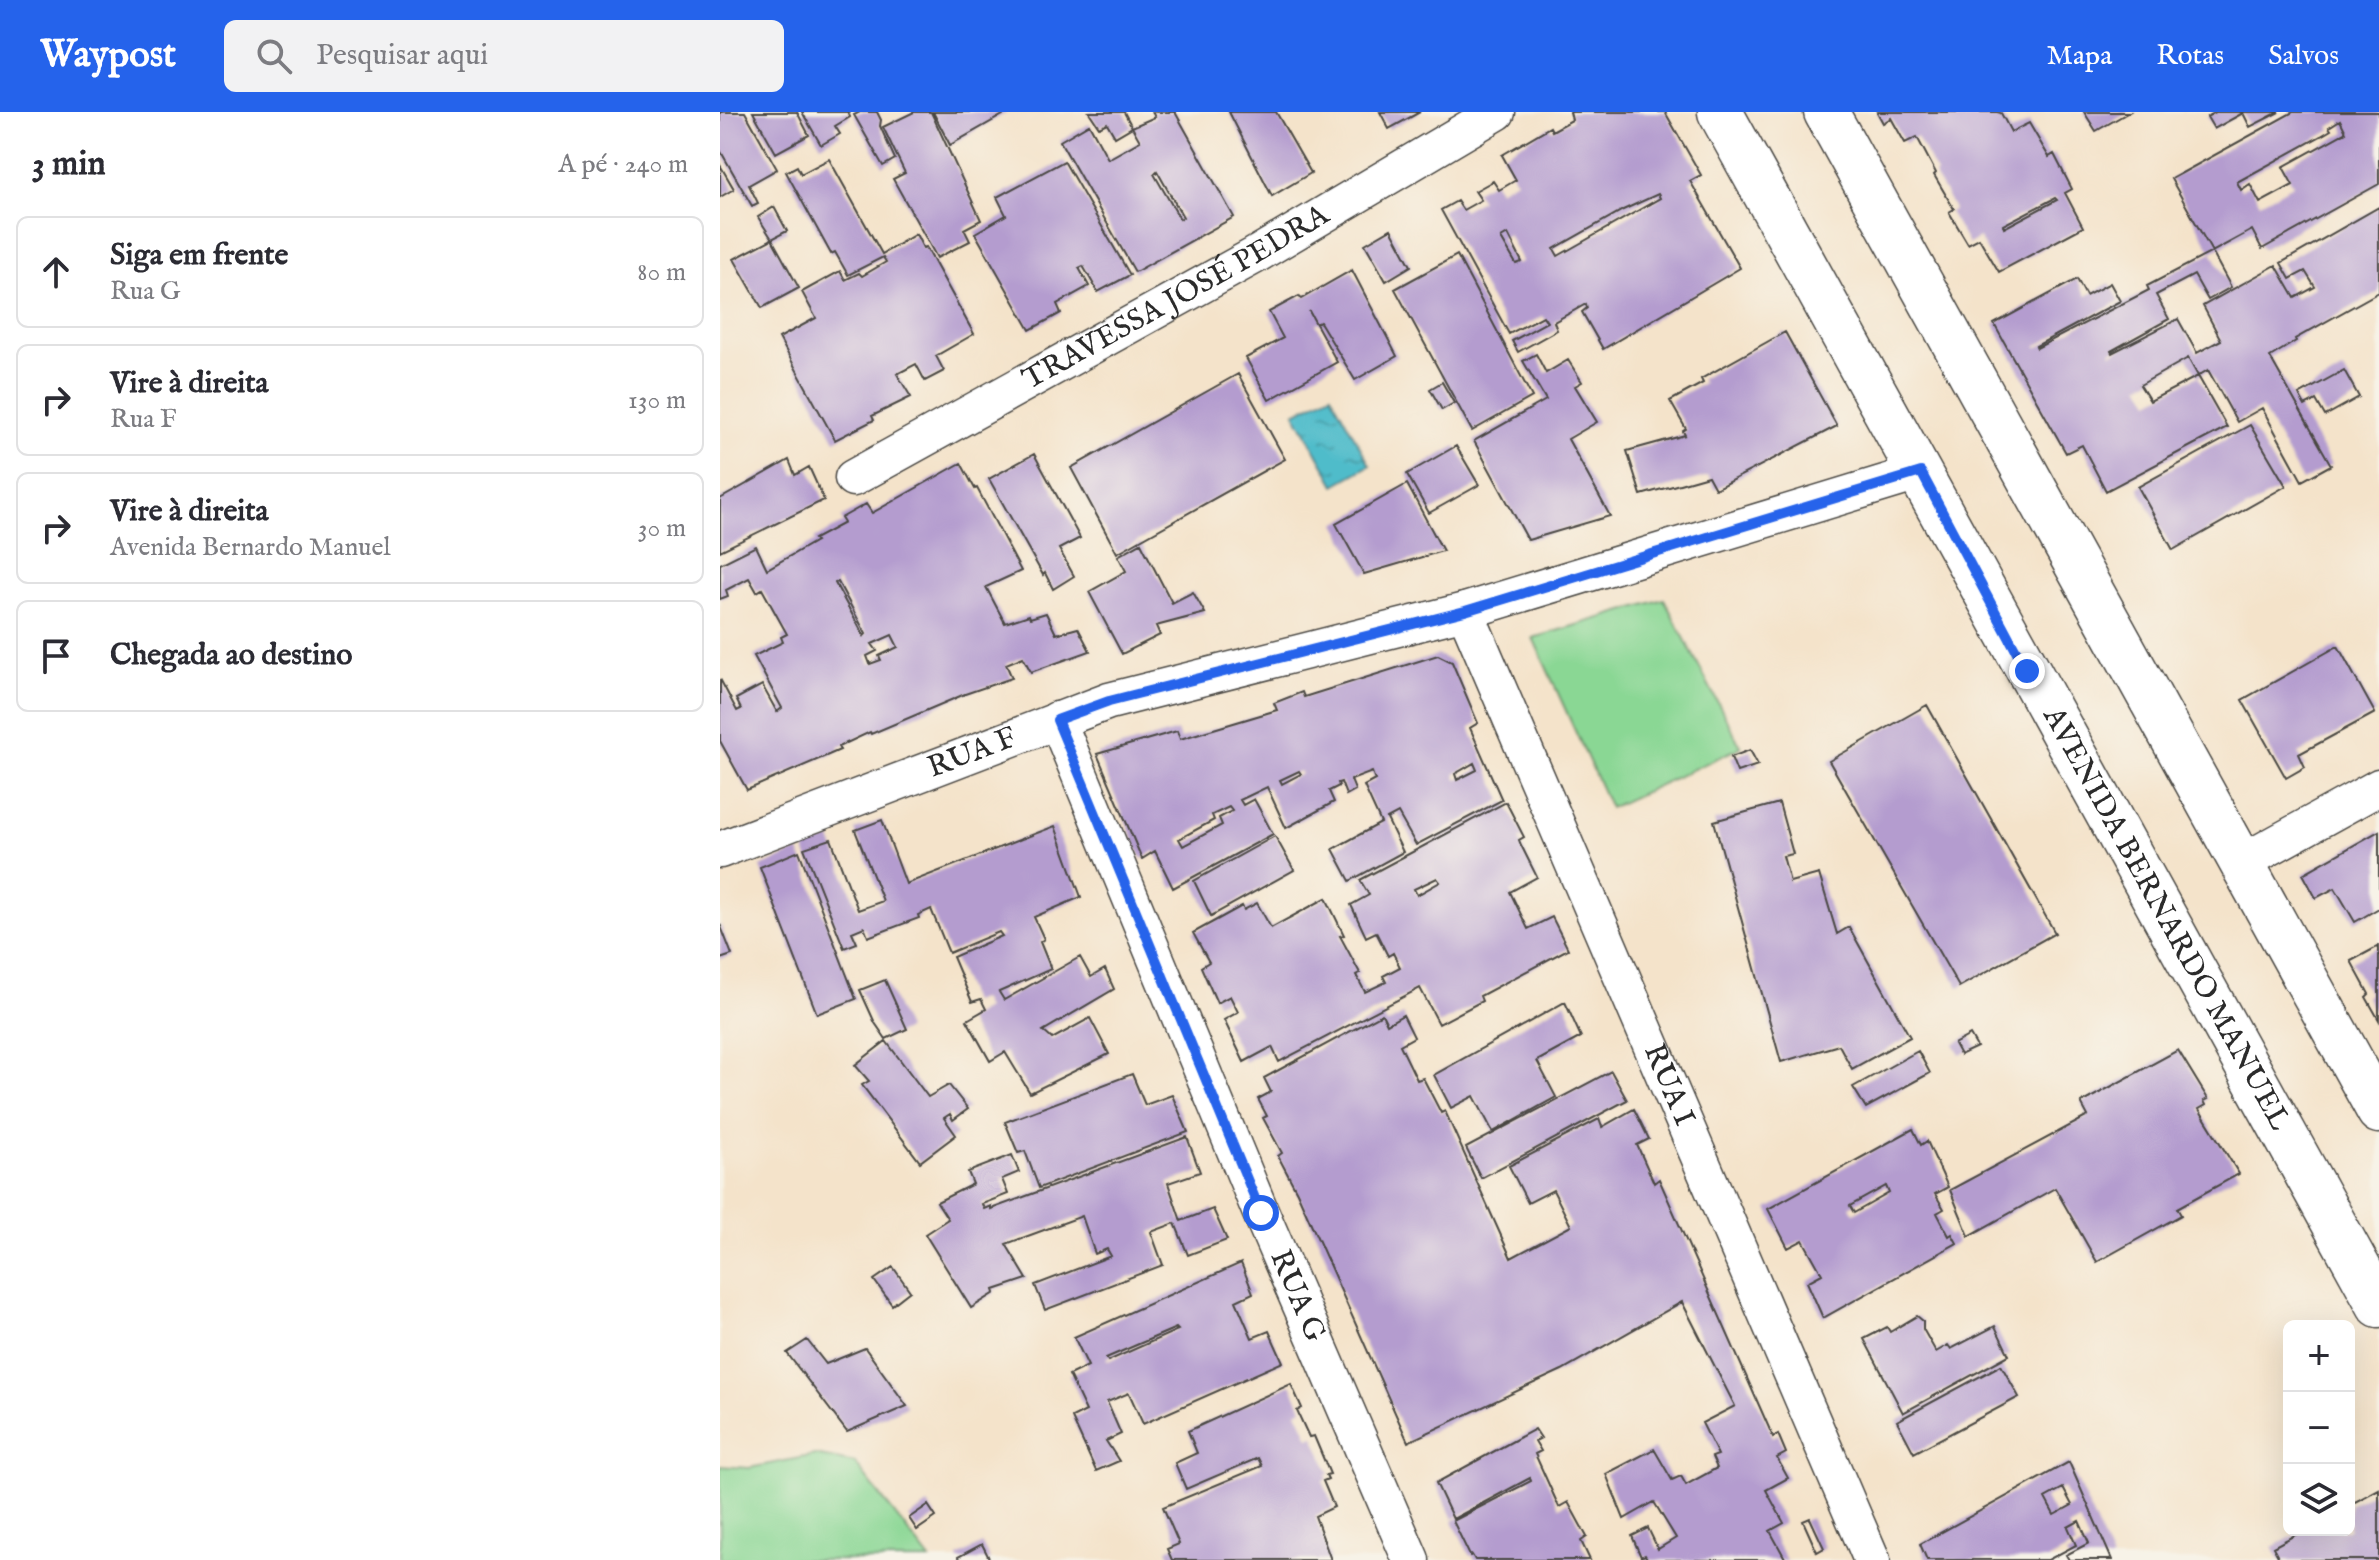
<!DOCTYPE html>
<html lang="pt">
<head>
<meta charset="utf-8">
<style>
  body { margin:0; font-family:"IM FELL English",serif; background:#f2f2f3; color:#2b2b33 }
  .controls { position:absolute; right:24px; bottom:24px; display:grid; overflow:hidden; border-radius:12px; box-shadow:0 8px 32px #0002 }
  .controls button { width:72px; height:72px; display:grid; place-items:center; padding:0; border:0; border-bottom:2px solid #e1e1e2; background:#fff; color:#2b2b33; font:40px sans-serif }
  .stop { position:absolute; width:24px; height:24px; margin:-18px; border:6px solid #2563eb; border-radius:50%; background:#fff }
  .stop.end { background:#2563eb; border-color:#fff; box-shadow:0 2px 8px #0008 }
  .list { margin:0; padding:0; list-style:none }
  h2 { display:flex; justify-content:space-between; align-items:center; height:104px; margin:0; padding:0 32px; font-size:34px }
  h2 small { font-size:26px; font-weight:400; color:#7c7c81 }
  .list li { display:grid; grid-template-columns:52px 1fr auto; gap:24px; align-items:center; box-sizing:border-box; height:112px; margin:0 16px 16px; padding:0 16px; border:2px solid #e1e1e2; border-radius:12px }
  .list b { display:block; font-size:30px; white-space:nowrap }
  .list p { margin:0; font-size:26px; white-space:nowrap; color:#7c7c81 }
  .list em { font-size:26px; font-style:normal; color:#7c7c81 }
  .icon { flex:none; width:44px; height:44px; fill:none; stroke:currentColor; stroke-width:2; stroke-linecap:round; stroke-linejoin:round }
  .map { position:relative; flex:none; width:1659px; height:1448px; overflow:hidden }
  header { display:flex; align-items:center; gap:48px; box-sizing:border-box; height:112px; padding:0 40px; background:#2563eb; color:#fff }
  header strong { font-size:38px }
  nav { display:flex; gap:44px; margin-inline-start:auto; font-size:28px }
  .search { width:560px; height:72px; background:#f2f2f3; display:flex; align-items:center; gap:20px; box-sizing:border-box; padding:0 28px; border-radius:12px; color:#7c7c81; font-size:30px }
  main { display:flex }
  aside { flex:1; background:#fff }
  .map>svg:first-child { display:block }
  .grass { fill:#8ad794; stroke:#5a8160; stroke-width:2 }
  .water { fill:url(#water-ripples); stroke:#3d747a; stroke-width:2 }
  .building { fill:#b49ccf; fill-rule:evenodd }
  .lines { fill:none; stroke-linecap:round; stroke-linejoin:round }
  .street-casing { stroke:#494743; stroke-width:39 }
  .primary-casing { stroke:#494743; stroke-width:47 }
  .street { stroke:#fff; stroke-width:36 }
  .primary { stroke:#fff; stroke-width:44 }
  .route { stroke:#2563eb; stroke-width:10 }
  .labels { text-anchor:middle; dominant-baseline:central; stroke-width:7; stroke-linejoin:round; paint-order:stroke }
  .street-label { font-size:30px; fill:#2b2b2b; stroke:#f7f3e8 }
</style>
</head>
<body>
<header>
<strong>Waypost</strong>
<div class="search"><svg class="icon" aria-label="search" viewBox="0 0 24 24"><circle cx="10" cy="10" r="6"/><path d="M15 15l6 6"/></svg>Pesquisar aqui</div>
<nav><a>Mapa</a><a>Rotas</a><a>Salvos</a></nav>
</header>
<main>
<aside>
<h2>3 min<small>A pé · 240 m</small></h2>
<ul class="list">
<li><svg class="icon" aria-label="ahead" viewBox="0 0 24 24"><path d="M12 20V5M6 11l6-6 6 6"/></svg><div><b>Siga em frente</b><p>Rua G</p></div><em>80 m</em></li>
<li><svg class="icon" aria-label="right" viewBox="0 0 24 24"><path d="M7 20v-9h11M14 6l5 5-5 5"/></svg><div><b>Vire à direita</b><p>Rua F</p></div><em>130 m</em></li>
<li><svg class="icon" aria-label="right" viewBox="0 0 24 24"><path d="M7 20v-9h11M14 6l5 5-5 5"/></svg><div><b>Vire à direita</b><p>Avenida Bernardo Manuel</p></div><em>30 m</em></li>
<li><svg class="icon" aria-label="arrive" viewBox="0 0 24 24"><path d="M6 21V4h12l-3 4 3 4H6"/></svg><div><b>Chegada ao destino</b></div></li>
</ul>
</aside>
<div class="map">
<svg width="1659" height="1448" viewBox="0 0 1659 1448">
  <defs>
    <pattern id="water-ripples" width="26" height="14" patternUnits="userSpaceOnUse" patternTransform="scale(2)"><rect width="26" height="14" fill="#4fbcca"/><path d="M2 4q2-2 4 0t4 0M15 11q2-2 4 0t4 0" fill="none" stroke="#4299a4"/></pattern>
  </defs>
  <rect width="100%" height="100%" fill="#f7f3e8"/>
  <filter id="ink" filterUnits="userSpaceOnUse"><feTurbulence type="fractalNoise" baseFrequency=".0125" numOctaves="2"/><feDisplacementMap in="SourceGraphic" scale="16" xChannelSelector="R" yChannelSelector="G"/><feConvolveMatrix kernelMatrix="1 2 1 2 8 2 1 2 1" color-interpolation-filters="sRGB"/></filter>
  <filter id="wash" filterUnits="userSpaceOnUse"><feTurbulence type="fractalNoise" baseFrequency=".006" numOctaves="4" result="noise"/><feDisplacementMap in="SourceGraphic" scale="32" xChannelSelector="R" yChannelSelector="G"/><feGaussianBlur stdDeviation="1.8" result="paint"/><feColorMatrix in="noise" values="0 0 0 0 0 0 0 0 0 0 0 0 0 0 0 0 0 1.4 0 .05"/><feComposite in="paint" operator="in"/></filter>
  <g filter="url(#wash)">
    <rect width="100%" height="100%" fill="#f4e3ca"/>
    <path class="grass" d="M944,487L1021,635L890,696L813,526Z
      M95,1343L135,1351L210,1448H0V1354L29,1356Z"/>
    <path class="water" d="M611,282L650,353L615,373L575,301Z"/>
    <g id="blocks">
      <path class="building" d="M0,0H25L57,57L29,73L38,91L32,94L0,38Z
        M33,0H77L89,23L56,41Z
        M82,0H128L130,5L115,14L120,22L101,33Z
        M140,0H157L161,8L160,14L175,47L163,54L134,3Z
        M194,0H211L261,108L244,117L250,129L217,146L173,67L185,61L163,15Z
        M213,0H288L230,33Z
        M369,0H404L412,15L395,25L387,11L379,15Z
        M432,0H455L514,105L415,160L340,29L369,12L388,47L420,29L412,15L435,5ZM437,59L463,105L460,107L434,62Z
        M509,0H556L591,61L552,84Z
        M660,0H700L669,17Z
        M850,0H945L981,63L970,69L1020,156L883,237L862,200L867,196L866,192L834,210L837,218L798,240L792,229L827,210L823,204L789,222L721,98L737,89L743,98L761,88L755,79L773,69L779,78L796,68L782,43L830,15L832,19L852,8ZM938,82L940,86L838,144L834,137L903,98ZM788,122L802,150L796,152L781,126Z
        M1157,0H1277L1281,1L1291,20L1309,11L1329,45L1334,42L1352,77L1345,81L1363,115L1279,160L1259,126L1248,132L1229,100L1234,97L1214,63L1216,61L1197,25L1185,31L1171,6L1163,11ZM1335,86L1337,88L1284,116L1283,113Z
        M1364,0H1409L1376,19Z
        M1496,0H1559L1530,15L1523,1L1494,17L1487,5Z
        M1573,0H1659V72L1542,137L1532,118L1492,140L1451,67ZM1620,8L1626,20L1563,55L1573,73L1540,91L1530,72L1521,78L1517,70L1601,24L1611,18L1609,15Z
        M109,47L162,142L196,122L203,136L206,135L254,222L216,244L224,259L205,269L196,252L177,262L191,285L152,304L154,308L115,328L59,226L96,206L82,180L120,159L125,168L139,161L142,164L166,150L163,145L128,163L115,140L111,142L66,60L77,54L81,62Z
        M344,49L410,163L378,180L363,154L359,156L369,174L337,192L341,201L310,218L255,121L286,103L277,85Z
        M0,53L14,77L0,85Z
        M54,95L67,119L52,127L38,105Z
        M1659,95V180L1575,227L1576,229L1550,245L1611,353L1582,369L1542,296L1517,310L1488,258L1478,264L1507,315L1386,379L1362,333L1346,341L1274,212L1357,167L1366,184L1390,171L1400,189L1316,234L1317,236L1429,178L1427,174L1492,140L1511,175L1488,188L1474,163L1436,183L1449,207L1391,239L1392,241L1458,207L1477,241L1501,228L1483,194L1556,153L1575,186L1595,175L1585,159L1570,167L1561,151ZM1468,246L1478,264L1430,289L1420,273Z
        M671,117L691,154L666,169L645,132Z
        M52,127L79,176L42,196L14,147Z
        M737,143L812,285L752,319L675,177Z
        M632,158L677,244L635,268L600,210L596,212L589,199L617,250L549,288L526,246L563,226L549,200L579,184L581,187Z
        M1065,220L1117,314L995,377L988,364L921,383L907,339L965,323L963,319L966,317L950,289L983,271L981,267Z
        M816,242L826,261L848,248L862,270L855,274L877,310L848,327L890,404L808,428L754,329L826,288L803,249Z
        M1624,258L1639,285L1605,304L1596,288L1585,294L1579,283Z
        M518,262L565,347L397,441L351,356Z
        M722,270L734,291L722,298L710,277Z
        M1530,313L1566,374L1453,438L1418,375Z
        M736,334L759,373L709,401L687,362Z
        M314,342L360,426L339,437L354,464L333,477L325,461L323,463L269,367Z
        M69,348L75,363L89,355L104,388L0,439V387Z
        M241,351L255,377L257,376L301,459L266,475L285,511L309,503L310,506L326,501L336,522L358,516L370,539L311,560L303,545L286,552L292,566L245,582L151,622L150,620L118,635L120,638L27,678L0,629V567L17,599L21,597L16,587L42,573L57,600L62,596L34,544L63,530L61,525L67,522L42,477L37,480L29,466L6,478L8,484L0,487V452L36,434L47,457L96,429L94,427L124,411L121,406L146,392L152,401ZM118,470L146,522L144,524L115,471ZM172,523L178,535L159,544L161,548L150,552L147,544L157,539L152,532Z
        M687,372L723,439L644,462L616,412Z
        M421,431L452,491L473,480L485,501L436,514L440,523L402,542L369,480L406,459L398,444Z
        M1618,534L1655,601L1579,642L1585,655L1566,666L1522,588Z
        M718,543L732,550L758,611L750,616L782,688L696,733L678,701L667,707L683,740L630,769L613,737L661,711L644,674L655,668L652,660L631,668L635,678L626,683L621,670L618,671L619,674L609,679L614,690L566,716L547,675L520,688L523,693L534,687L553,722L453,776L435,739L422,747L377,642L457,619L460,627L557,598L554,591L582,580L584,585ZM754,651L757,658L737,668L735,662ZM579,659L581,662L562,672L560,668ZM509,695L512,699L499,706L502,713L463,734L459,727L494,708L492,703Z
        M1207,593L1335,821L1239,875L1109,649Z
        M1030,638L1038,653L1017,660L1011,645Z
        M786,690L804,725L799,728L801,733L817,765L790,780L808,817L832,805L848,837L760,884L762,889L719,912L700,876L559,950L552,935L524,950L504,908L518,900L510,884L497,891L481,855L489,850L473,821L522,794L524,798L537,791L551,816L606,786L624,823L620,824L640,861L636,863L645,880L666,870L663,864L680,855L673,841L668,844L656,820L646,825L631,793L649,783L640,768ZM717,766L720,770L697,783L694,777Z
        M1059,691L1073,742L1063,744L1070,770L1099,762L1117,822L1129,815L1190,925L1132,957L1119,933L1061,950L994,709Z
        M162,708L186,772L335,714L361,785L314,805L324,827L320,830L331,857L279,880L284,888L360,845L371,865L385,857L394,877L323,919L332,927L370,906L389,942L310,981L285,940L270,949L247,908L266,897L261,887L252,890L233,845L282,824L279,820L229,841L211,797L198,803L199,806L148,825L144,815L132,820L137,831L124,836L84,736L111,727L138,798L163,789L135,718Z
        M1659,719V796L1635,810L1615,776L1596,786L1583,762Z
        M555,724L574,758L491,804L474,769Z
        M79,739L136,887L97,902L40,755Z
        M0,812L12,843L0,847Z
        M1659,834V908L1646,885L1649,882L1631,849Z
        M165,868L187,917L166,927L155,911L140,878Z
        M845,890L861,925L817,949L836,985L773,1020L754,984L731,996L714,963Z
        M662,902L667,912L683,903L694,925L680,933L697,968L703,966L721,1001L725,999L791,1146L851,1114L833,1078L808,1091L789,1054L879,1007L882,1015L914,997L929,1027L917,1033L934,1071L939,1067L1053,1325L1058,1322L1066,1341L1057,1346L1068,1366L1046,1378L1064,1411L1050,1419L1066,1448H928L925,1443L921,1445L912,1424L928,1416L938,1437L956,1426L934,1390L904,1407L886,1362L934,1337L952,1368L961,1364L966,1373L997,1356L992,1345L998,1343L982,1311L1015,1294L962,1190L842,1258L688,1330L577,1080L558,1044L562,1041L543,1006L547,1004L538,987L551,980L544,966Z
        M1250,923L1257,935L1240,943L1234,932Z
        M166,929L208,985L229,973L248,997L233,1008L230,1002L224,1006L236,1023L200,1050L142,973L149,969L135,953Z
        M1458,938L1488,987L1484,989L1486,993L1479,997L1519,1062L1457,1096L1461,1103L1377,1150L1335,1076L1249,1124L1230,1078L1368,1004L1361,991Z
        M1198,939L1210,961L1146,996L1133,975Z
        M891,959L907,988L761,1066L746,1036Z
        M412,962L425,993L452,983L468,1020L319,1076L305,1039L298,1041L285,1010Z
        M1193,1017L1201,1033L1207,1029L1228,1075L1215,1082L1224,1097L1217,1101L1229,1124L1232,1122L1237,1131L1103,1206L1087,1170L1102,1162L1083,1128L1068,1136L1048,1097ZM1166,1074L1169,1081L1134,1101L1130,1094Z
        M467,1025L480,1060L448,1071L461,1109L493,1097L507,1128L468,1143L455,1111L431,1120L443,1153L325,1198L315,1173L391,1144L387,1137L375,1142L362,1104L286,1132L307,1167L274,1178L275,1181L251,1196L205,1122L228,1107L217,1090L253,1072L248,1060L292,1043L299,1060L282,1067L288,1082L262,1092L264,1097L271,1094V1097Z
        M521,1151L533,1181L516,1189L532,1226L549,1219L563,1250L423,1312L409,1281L387,1290L401,1322L386,1329L399,1349L376,1359L352,1306L366,1299L349,1263L368,1254L354,1225ZM456,1216L458,1218L388,1249L386,1246Z
        M173,1155L190,1179L172,1193L154,1168Z
        M1197,1204L1203,1209V1217L1216,1240L1228,1233L1231,1237L1275,1214L1289,1243L1183,1301L1144,1227L1167,1215L1170,1220Z
        M87,1228L106,1252L145,1236L187,1294L127,1320L67,1241Z
        M1281,1253L1299,1285L1194,1341L1177,1309Z
        M571,1272L582,1296L577,1299L589,1325L594,1324L610,1362L606,1363L608,1367L603,1369L614,1395L595,1404L611,1448H452L447,1437L459,1432L443,1395L542,1354L538,1346L466,1377L455,1351L477,1341L468,1319Z
        M815,1317L821,1326L815,1329L821,1339L815,1342L839,1395L848,1390L867,1425L861,1429L870,1448H755L752,1443L750,1444L733,1409L811,1369L810,1366L733,1407L716,1371Z
        M1349,1350L1392,1448H1349L1346,1443L1369,1431L1359,1409L1348,1415L1356,1433L1328,1448H1207L1200,1432ZM1343,1376L1352,1393L1334,1403L1325,1386Z
        M1659,1377V1448H1560L1553,1435L1584,1418H1629V1393Z
        M208,1393L216,1405L197,1418L189,1406Z
        M1090,1406L1104,1436L1097,1440L1083,1409Z
        M262,1432L270,1448H239L238,1445Z"/>
    </g>
  </g>
  <g filter="url(#ink)">
    <use href="#blocks" fill-opacity="0" stroke="#494743" stroke-width="2"/>
    <g class="lines">
      <defs>
        <g id="street">
          <path id="s1" d="M133,366L534,144L777,0"/>
          <path id="s2" d="M745,499L1152,1448"/>
          <path id="s3" d="M337,608L541,1101L691,1448"/>
          <path id="s4" d="M0,738L389,589L745,499L1201,360"/>
          <path d="M1521,751L1659,675"/>
        </g>
        <g id="primary">
          <path id="s5" d="M1000,0L1659,1193"/>
          <path d="M1106,0L1659,999"/>
        </g>
      </defs>
      <use href="#street" class="street-casing"/>
      <use href="#primary" class="primary-casing"/>
      <use href="#street" class="street"/>
      <use href="#primary" class="primary"/>
    </g>
  </g>
  <g class="lines" filter="url(#ink)">
    <path class="route" d="M541,1101L337,608L389,589L745,499L1201,360L1307,559"/>
  </g>
  <g class="labels">
    <g class="street-label">
      <text stroke="none"><textPath href="#s1" startOffset="370">TRAVESSA JOSÉ PEDRA</textPath></text>
      <text stroke="none"><textPath href="#s4" startOffset="270">RUA F</textPath></text>
      <text stroke="none"><textPath href="#s5" startOffset="922">AVENIDA BERNARDO MANUEL</textPath></text>
      <text stroke="none"><textPath href="#s2" startOffset="516">RUA I</textPath></text>
      <text stroke="none"><textPath href="#s3" startOffset="624">RUA G</textPath></text>
    </g>
  </g>
</svg>
<div class="controls">
<button>+</button>
<button>−</button>
<button><svg class="icon" aria-label="layers" viewBox="0 0 24 24"><path d="M12 4l9 5-9 5-9-5zM3 14l9 5 9-5"/></svg></button>
</div>
<div class="stop" style="left:541px;top:1101px"></div>
<div class="stop end" style="left:1307px;top:559px"></div>
</div>
</main>
</body>
</html>
